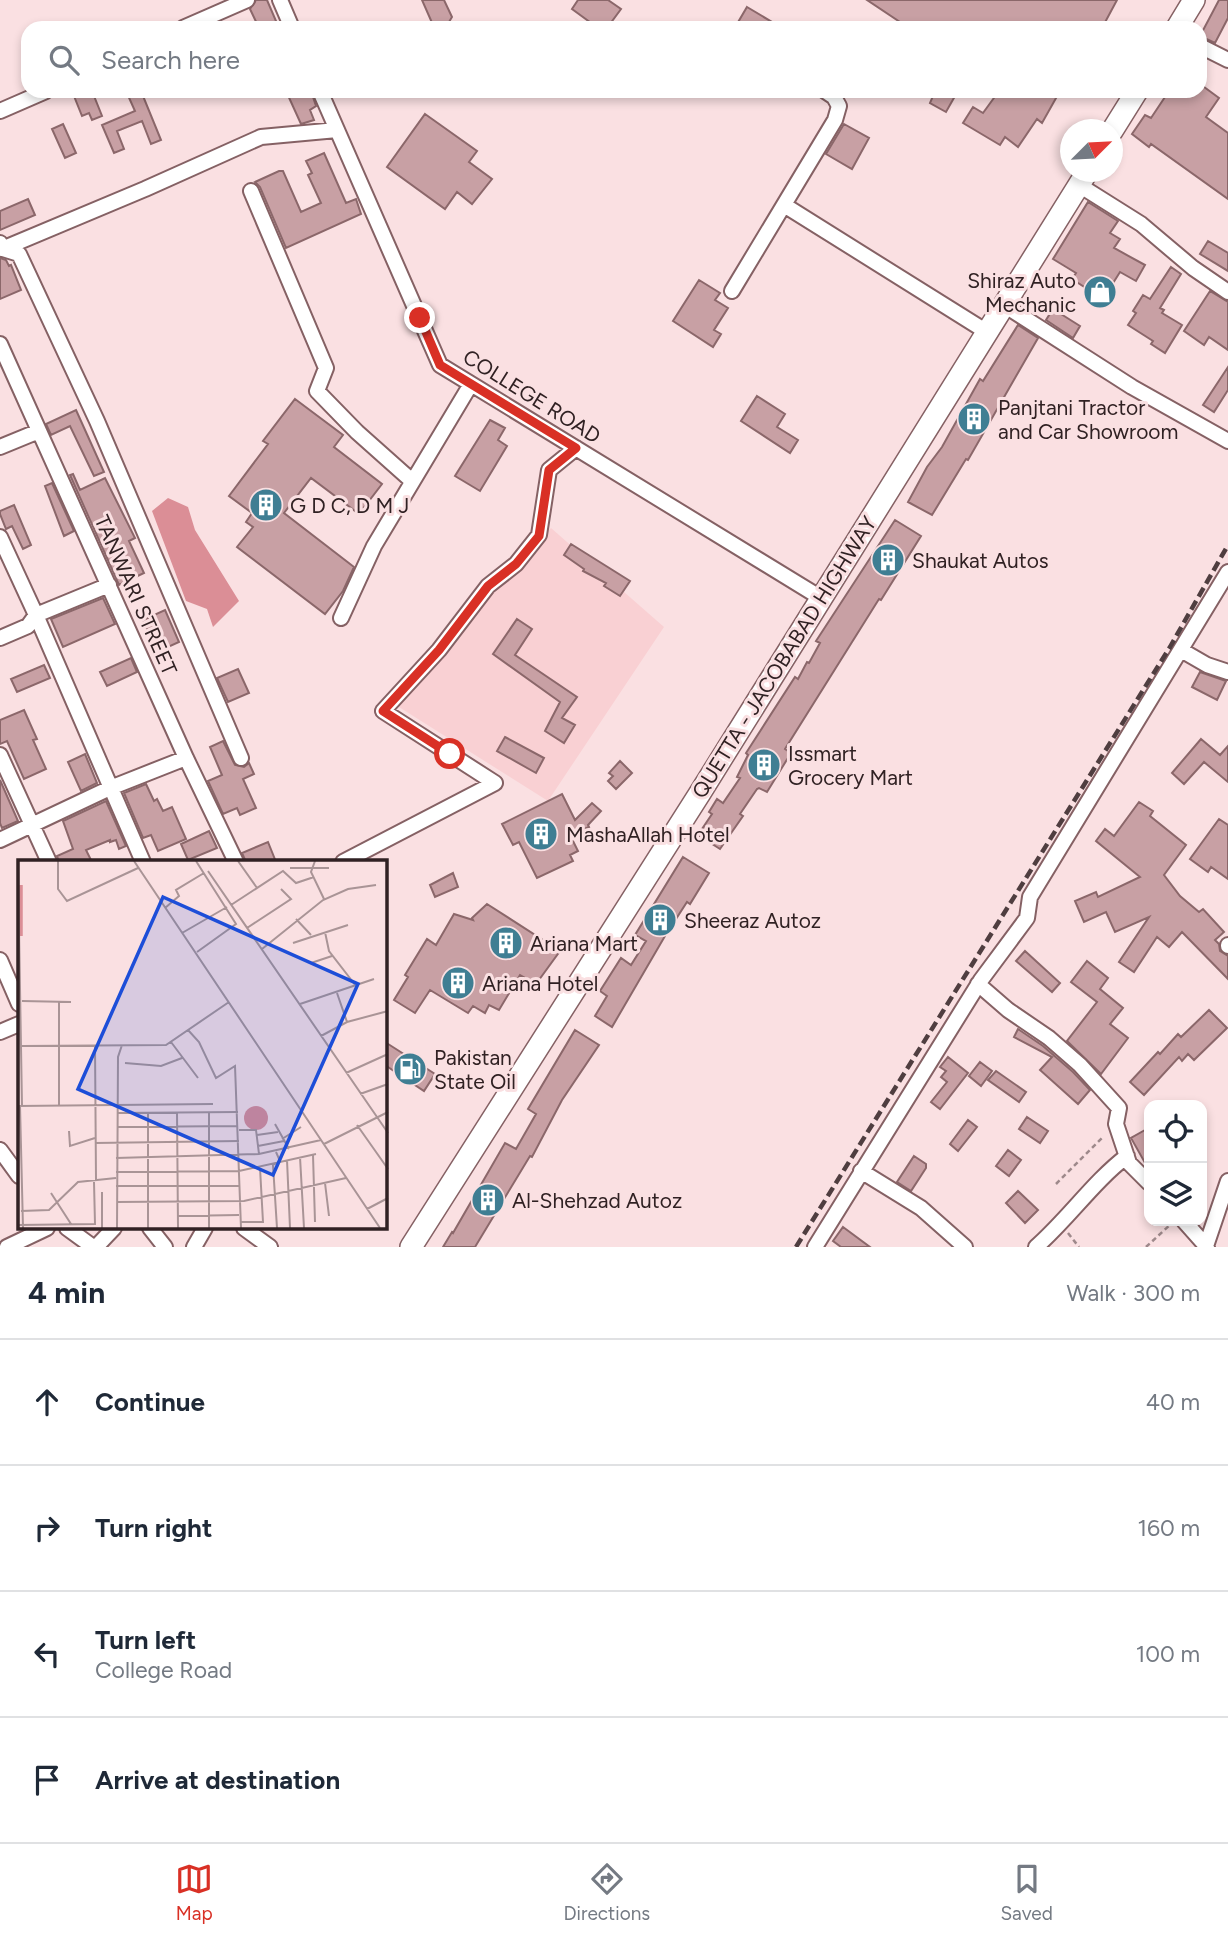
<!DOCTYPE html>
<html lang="en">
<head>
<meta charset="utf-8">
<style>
  body { margin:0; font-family:Figtree,sans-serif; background:#f6f6f7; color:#1f2937 }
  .controls { position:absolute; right:21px; bottom:21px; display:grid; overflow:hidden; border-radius:14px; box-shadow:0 4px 10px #0003 }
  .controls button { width:63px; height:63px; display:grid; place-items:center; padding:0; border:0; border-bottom:2px solid #e0e1e3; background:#fff; color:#1f2937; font:35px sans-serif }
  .compass { position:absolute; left:1060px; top:119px; width:63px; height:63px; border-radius:50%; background:#fff; box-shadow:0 4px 10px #0003; rotate:66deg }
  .stop { position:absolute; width:21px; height:21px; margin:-16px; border:5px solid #d93025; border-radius:50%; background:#fff }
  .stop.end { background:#d93025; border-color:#fff; box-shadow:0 2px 7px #0008 }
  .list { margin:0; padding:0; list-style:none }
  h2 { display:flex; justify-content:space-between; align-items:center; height:91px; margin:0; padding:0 28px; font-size:30px }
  h2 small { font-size:23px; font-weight:400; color:#747a83 }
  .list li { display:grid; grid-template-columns:46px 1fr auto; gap:21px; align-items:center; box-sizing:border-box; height:126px; padding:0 28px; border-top:2px solid #e0e1e3 }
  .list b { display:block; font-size:26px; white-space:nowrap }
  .list p { margin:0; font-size:23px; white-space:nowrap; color:#747a83 }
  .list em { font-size:23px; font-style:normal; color:#747a83 }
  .icon { flex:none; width:38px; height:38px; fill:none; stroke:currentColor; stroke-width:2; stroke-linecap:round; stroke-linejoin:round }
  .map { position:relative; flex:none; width:1228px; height:1247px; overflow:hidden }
  .search { position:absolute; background:#fff; box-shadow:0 4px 10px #0003; left:21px; right:21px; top:21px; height:77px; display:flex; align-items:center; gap:18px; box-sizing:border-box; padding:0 24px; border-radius:21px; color:#747a83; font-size:26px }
  .sheet { height:595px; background:#fff }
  nav { display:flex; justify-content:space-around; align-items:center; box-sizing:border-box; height:98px; border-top:2px solid #e0e1e3; background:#fff; font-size:19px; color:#747a83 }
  nav a { display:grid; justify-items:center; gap:4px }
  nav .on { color:#d93025 }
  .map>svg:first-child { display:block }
  .built { fill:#f9d0d3 }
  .water { fill:#db8e96 }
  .building { fill:#c8a0a4; stroke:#8b676a; stroke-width:2 }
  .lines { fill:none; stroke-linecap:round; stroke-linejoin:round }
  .minor-casing { stroke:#856164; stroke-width:18 }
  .highway-casing { stroke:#856164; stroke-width:24 }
  .path { stroke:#9e898b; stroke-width:2.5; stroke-dasharray:5 3.5; stroke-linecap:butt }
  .minor { stroke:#fff; stroke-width:14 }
  .highway { stroke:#fff; stroke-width:21 }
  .rail { stroke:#4f3e40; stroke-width:4.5; stroke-dasharray:10 5; stroke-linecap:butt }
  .route { stroke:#d93025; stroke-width:9 }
  .labels { text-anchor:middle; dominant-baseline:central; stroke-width:6; stroke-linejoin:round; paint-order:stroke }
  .poi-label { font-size:21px; fill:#302123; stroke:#fae0e2; text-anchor:start }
  .street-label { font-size:21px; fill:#302123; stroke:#fae0e2 }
  .inset-river { fill:none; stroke:#db8e96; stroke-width:3.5 }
  .inset-road { fill:none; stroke:#a99496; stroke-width:2 }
  .view { fill:#1d4ed8; fill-opacity:0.15; stroke:#1d4ed8; stroke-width:3.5 }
  .inset-edge { fill:none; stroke:#302123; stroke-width:3.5 }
</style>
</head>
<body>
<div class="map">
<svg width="1228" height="1247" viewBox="0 0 1228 1247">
  <rect width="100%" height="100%" fill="#fae0e2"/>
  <path class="built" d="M551,528L664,627L548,801L391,702Z"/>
  <path class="water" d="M168,498L188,507L195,530L239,601L213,627L207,609L186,601L152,511Z"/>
  <path class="building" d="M256,0H267L279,28H259L250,9Z
    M422,0H444L452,17L446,27L433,25Z
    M578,0H608L621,9L607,28H598L572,9Z
    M867,0H1117L1102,28H909Z
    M1219,0H1228V18L1215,43L1200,36Z
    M747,7L782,28H743L737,24Z
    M1200,84L1219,98L1206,117L1228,133V199L1151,144L1149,147L1132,134L1145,115L1151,118L1169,91H1200Z
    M72,91H92L102,116L92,120L89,113L82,116Z
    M126,91H141L161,140L151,144L142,121L117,131L124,149L114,153L102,125L135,111Z
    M286,91H311L316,106L310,110L314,120L301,124Z
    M935,91H947L955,96L946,112L930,103Z
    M999,91H1060L1042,123L1037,119L1018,147L1005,137L1000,145L963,123L973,107L983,113Z
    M425,114L477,151L469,162L492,179L472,204L457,192L445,209L387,167Z
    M63,124L76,153L65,158L52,129Z
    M844,124L869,138L852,169L826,154Z
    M324,153L346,203L356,199L361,214L286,248L260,187L255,182L279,171H283L301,212L321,203L308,175L312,173L306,161Z
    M28,199L35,215L0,230V211Z
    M1088,202L1118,221L1110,233L1120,239L1114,248L1145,265L1136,281L1120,272L1103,299L1072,279L1076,273L1053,259Z
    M1208,241L1228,253V271L1200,254Z
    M0,258L6,260L9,266L11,265L21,290L0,299Z
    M1171,267L1181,274L1160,308L1164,310L1162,313L1182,325L1165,353L1151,344L1153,341L1128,325L1136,313L1133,311L1143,295L1150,299Z
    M699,280L720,293L715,300L728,308L714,330L721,334L713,347L673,321Z
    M1210,291L1228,302V350L1209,337L1204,345L1184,331Z
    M1053,309L1080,326L1073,338L1046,320Z
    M1018,325L1038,338L968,460L966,459L932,515L908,502L927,467L942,447L980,379L983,381Z
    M1228,367V390L1214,412L1203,405Z
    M757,396L785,414L777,427L798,440L790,453L741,421Z
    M295,399L343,435L334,447L382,484L359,514L311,478L284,513L354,567L343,591L325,614L237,547L253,527L246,522L252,513L229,496L268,444L263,441Z
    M76,410L104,472L94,476L70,426L51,435L46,424Z
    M490,420L505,428L498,440L507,446L480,491L455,476Z
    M73,474L80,490L105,478L135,538L129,541L144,573L119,585L70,475Z
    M52,483L74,531L64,536L45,486Z
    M14,505L31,545L23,549L12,526L6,529L0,514V511Z
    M895,520L921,536L881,600L879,599L785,749L791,753L767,792L759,788L757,789L740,814L743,816L720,849L698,835L712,814L709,812L717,799L723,803L740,778L737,777L748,755L746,753L795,677L798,679L807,662L809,663L820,643L816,641Z
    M571,544L630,581L620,596L604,586L606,583L583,571L584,569L564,555Z
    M103,598L115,624L63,647L51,619Z
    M165,610L179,642L157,652L143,620Z
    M517,619L532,629L515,655L577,697L562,718L575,725L564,743L545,731L560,702L493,654Z
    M131,658L137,672L107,686L100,672Z
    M44,665L50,678L17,692L11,679Z
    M238,669L249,693L228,702L217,678Z
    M1200,672L1226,681L1217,700L1192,687Z
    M24,710L37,739L33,740L46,769L24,779L7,741L0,744V720Z
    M505,737L544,758L536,773L497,751Z
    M1201,739L1220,755L1228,746V782L1204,762L1184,784L1172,773Z
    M223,741L235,765L244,767L249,763L254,774L243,779L256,808L240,815L237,808L223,814L208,781L222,775L210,747Z
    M85,754L97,783L81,791L68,762Z
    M620,761L632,773L616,789L608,781L613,776L609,773Z
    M0,780L18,821L2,828L0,823Z
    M146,784L154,801L157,799L163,811L172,807L186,839L158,851L151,835L143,838L124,793Z
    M562,794L575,820L592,803L601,811L588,825L589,827L570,835L578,851L570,855L573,861L537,878L519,842L513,845L502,824Z
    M106,801L126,846L119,849L116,840L110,842V840L86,850L92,862H59L57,856L73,849L63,821Z
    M1139,802L1153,811L1150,816L1186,845L1164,875L1180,896L1199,912L1203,909L1224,932L1215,940L1219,944L1220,951L1228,956V979L1182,932L1169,947L1157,937L1134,972L1119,962L1149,917L1115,932L1106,912L1084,922L1075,901L1096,892L1098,897L1140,877L1096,841L1105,829L1114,836Z
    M1219,819L1228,825V879L1211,867L1208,872L1190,859Z
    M209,831L217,848L188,860L181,844Z
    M268,842L276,862H246L242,853Z
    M683,857L709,873L690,904L687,902L665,936L612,1027L595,1016L607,996L600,991L621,958L631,965L646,941L635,935Z
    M453,873L458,887L435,897L430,885Z
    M487,904L560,951L536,984L520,975L499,1010L489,1005L485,1013L473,1006L468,1013L430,990L415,1013L394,1000L408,977L405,975L427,939L436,945L454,914L473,920L472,918Z
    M1025,951L1060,983L1052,992L1016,961Z
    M1087,961L1108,978L1100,989L1123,1008L1110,1024L1128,1038L1101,1074L1067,1041L1097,1002L1071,982Z
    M1209,1010L1227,1028L1194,1060L1188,1054L1182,1061L1179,1057L1144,1095L1130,1082L1158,1052L1160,1054L1178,1034L1181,1037Z
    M1018,1029L1043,1046L1073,1072L1090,1090L1078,1104L1040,1070L1052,1057L1014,1037Z
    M575,1030L599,1045L562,1100L532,1157L530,1156L475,1247H443L452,1232L453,1233L505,1143L516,1149L536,1114L528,1109Z
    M385,1042L435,1074L424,1091L385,1065Z
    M948,1057L968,1073L940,1109L931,1102L947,1082L941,1077L946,1071L940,1067Z
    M980,1062L992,1071L981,1086L969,1076Z
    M996,1071L1026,1092L1019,1102L988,1080Z
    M1027,1117L1048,1131L1040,1143L1019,1129Z
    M968,1120L977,1127L958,1151L950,1144Z
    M1145,1130L1149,1137V1170L1131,1138Z
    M1008,1150L1021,1160L1009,1176L996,1166Z
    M914,1156L926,1164V1168L911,1191L897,1182Z
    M1018,1191L1038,1210L1025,1223L1006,1203Z
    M843,1227L870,1247H841L833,1241Z"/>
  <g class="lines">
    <defs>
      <path id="minor" d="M280,0L292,28
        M183,28L247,0
        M1200,46L1228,60
        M320,91L440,365L821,598
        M0,111L46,91
        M1079,185L1141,224L1193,268L1228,292
        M251,191L326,368L317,391L357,432L412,481
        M784,205L987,332
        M0,243L3,249L19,254L97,421L241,758
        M2,249L145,189L261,137L337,130
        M732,291L835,120L839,106L834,97L825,91
        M1004,305L1132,387L1228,441
        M0,344L186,758L236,862
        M0,447L39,431
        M0,537L36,615L143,862
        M341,618L374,546L471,384
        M0,638L28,626L36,615L109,585
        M1181,650L1207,665L1228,672
        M0,755L49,862
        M0,840L110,788L186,758
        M343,862L495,783L383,711L439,650L488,586L516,564L539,535L549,470L576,448
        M1228,945V946
        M0,960L19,1004
        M978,984L1008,1010L1049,1038L1080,1065L1119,1108L1116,1124L1129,1163L1149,1183
        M0,1032L19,1024
        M0,1150L19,1176
        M861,1171L921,1208L965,1247
        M1184,1221L1207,1247
        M67,1228L93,1247
        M150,1228L165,1247
        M244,1228L270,1247
        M1206,1246L1228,1181
        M7,1247L47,1228
        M96,1247L114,1228
        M194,1247L205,1228
        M815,1247L981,980L1027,918L1030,897L1228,572
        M1036,1247C1069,1218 1093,1182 1127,1156"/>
      <path id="highway" d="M1177,28L1194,0
        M1112,131L1137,91
        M411,1247L700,793L1087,172"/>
    </defs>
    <use href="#minor" class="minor-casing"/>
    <use href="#highway" class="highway-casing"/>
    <path class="path" d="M1056,1184L1104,1136
      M1068,1233L1079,1247
      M1146,1247L1172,1223"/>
    <use href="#minor" class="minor"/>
    <use href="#highway" class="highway"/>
    <path class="rail" d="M796,1247L1170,647L1228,545"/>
  </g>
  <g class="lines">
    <path class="route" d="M420,318L440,365L576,448L549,470L539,536L516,564L488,586L439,650L383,711L450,754"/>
  </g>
  <defs>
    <symbol id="shop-disc" viewBox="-11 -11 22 22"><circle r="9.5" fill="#3f7e93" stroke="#fae0e2"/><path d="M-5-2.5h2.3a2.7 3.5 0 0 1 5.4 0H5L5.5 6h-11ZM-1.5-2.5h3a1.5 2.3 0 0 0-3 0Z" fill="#fff"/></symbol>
    <symbol id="building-disc" viewBox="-11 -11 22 22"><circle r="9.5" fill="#3f7e93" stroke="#fae0e2"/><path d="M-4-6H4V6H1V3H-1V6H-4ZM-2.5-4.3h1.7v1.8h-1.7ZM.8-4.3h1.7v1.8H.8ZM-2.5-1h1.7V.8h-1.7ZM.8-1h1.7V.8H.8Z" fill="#fff"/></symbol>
    <symbol id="fuel-disc" viewBox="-11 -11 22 22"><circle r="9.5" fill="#3f7e93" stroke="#fae0e2"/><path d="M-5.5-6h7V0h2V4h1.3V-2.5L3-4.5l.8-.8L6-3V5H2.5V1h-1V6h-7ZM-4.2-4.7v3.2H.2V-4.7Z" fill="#fff"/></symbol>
  </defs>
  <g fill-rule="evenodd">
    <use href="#shop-disc" x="1081" y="273" width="38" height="38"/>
    <use href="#building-disc" x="955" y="400" width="38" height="38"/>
    <use href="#building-disc" x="247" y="486" width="38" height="38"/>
    <use href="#building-disc" x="869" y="541" width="38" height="38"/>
    <use href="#building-disc" x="745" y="746" width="38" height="38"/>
    <use href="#building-disc" x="522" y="815" width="38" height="38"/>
    <use href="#building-disc" x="641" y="901" width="38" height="38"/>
    <use href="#building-disc" x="487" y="924" width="38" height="38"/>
    <use href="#building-disc" x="439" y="964" width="38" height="38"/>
    <use href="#fuel-disc" x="391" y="1050" width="38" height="38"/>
    <use href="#building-disc" x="469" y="1181" width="38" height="38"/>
  </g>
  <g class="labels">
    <g class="poi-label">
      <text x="1076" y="280" text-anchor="end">Shiraz Auto<tspan x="1076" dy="24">Mechanic</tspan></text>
      <text x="998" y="407">Panjtani Tractor<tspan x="998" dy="24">and Car Showroom</tspan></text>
      <text x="290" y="505">G D C, D M J</text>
      <text x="912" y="560">Shaukat Autos</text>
      <text x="788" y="753">Issmart<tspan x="788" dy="24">Grocery Mart</tspan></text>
      <text x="566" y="834">MashaAllah Hotel</text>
      <text x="684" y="920">Sheeraz Autoz</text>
      <text x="530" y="943">Ariana Mart</text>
      <text x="482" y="983">Ariana Hotel</text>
      <text x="434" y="1057">Pakistan<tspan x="434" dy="24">State Oil</tspan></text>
      <text x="512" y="1200">Al-Shehzad Autoz</text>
    </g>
    <g class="street-label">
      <text transform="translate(532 396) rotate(32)">COLLEGE ROAD</text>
      <text transform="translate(136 595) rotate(66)">TANWARI STREET</text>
      <text transform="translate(784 657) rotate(-58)">QUETTA - JACOBABAD HIGHWAY</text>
    </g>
  </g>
  <g transform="translate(18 860)">
    <rect width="369" height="369" fill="#fae0e2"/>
    <path d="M226 258a12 12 0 1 1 24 0a12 12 0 1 1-24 0Z" fill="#db8e96"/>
    <path class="inset-river" d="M3,76V25"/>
    <path class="inset-road" d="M40,1V29L49,41L120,8M116,1L362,368M178,1L218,64L179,92M220,1L239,28M297,1L293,12L306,39M272,8H311M0,10L4,246M190,11L370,273M213,45L265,11L278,23L296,17M147,48L161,36L158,30L186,13M278,59L293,75M229,68L273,39L263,29M307,72L311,91L338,126M164,73L209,47M275,83L330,65M244,89L305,40L330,29L358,25M293,103L314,96M319,133L329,162M4,141L53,142M41,142V245M282,144L356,119M170,170L181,182L198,218L217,206L223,368M303,176L329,162L370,151M153,182L180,218M77,185L78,320M4,186L148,185L211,142M107,203L143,206L164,198M328,213L370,194M342,234L370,224M0,246L195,244M2,246L5,368M159,252L160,368M191,252V368M99,253L220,252M257,264L271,289M339,265L370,309M99,267L220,266M221,270H238L241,294M51,271L52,286L77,278M239,275L260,272M264,279L283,267M77,283L221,281M306,284L370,252M240,286L266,281M258,292L262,301L255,305L259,368M295,295L297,362M282,297L286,368M98,298L241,294L303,280M269,300L272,368M98,312L221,311L298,294M307,323L311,356M98,326H221M84,332V368M33,333L53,364M99,342L226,341L328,318M349,349L370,338M3,351L31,350L60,322L98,318M160,356L221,355M222,362H245L242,308M0,365L77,364L76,322M99,368L100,197L104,185M130,368V253"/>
    <path class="view" d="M145,37L340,124L255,315L60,229Z"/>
    <rect width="369" height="369" class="inset-edge"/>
  </g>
</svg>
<div class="controls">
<button><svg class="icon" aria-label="locate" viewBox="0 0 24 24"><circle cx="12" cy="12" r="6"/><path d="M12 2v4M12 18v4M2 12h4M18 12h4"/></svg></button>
<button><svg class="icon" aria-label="layers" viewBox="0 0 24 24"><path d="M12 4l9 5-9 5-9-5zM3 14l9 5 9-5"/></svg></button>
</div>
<svg class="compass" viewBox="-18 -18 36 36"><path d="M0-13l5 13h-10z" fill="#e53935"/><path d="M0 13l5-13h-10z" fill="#747a83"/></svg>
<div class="stop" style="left:450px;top:754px"></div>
<div class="stop end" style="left:420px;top:318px"></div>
<div class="search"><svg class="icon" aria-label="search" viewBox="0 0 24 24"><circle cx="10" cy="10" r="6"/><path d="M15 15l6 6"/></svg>Search here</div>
</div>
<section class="sheet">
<h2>4 min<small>Walk · 300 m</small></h2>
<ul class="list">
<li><svg class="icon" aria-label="ahead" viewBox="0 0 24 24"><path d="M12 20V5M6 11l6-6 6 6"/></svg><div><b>Continue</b></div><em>40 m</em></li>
<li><svg class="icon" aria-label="right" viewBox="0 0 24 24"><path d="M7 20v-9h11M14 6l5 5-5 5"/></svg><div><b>Turn right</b></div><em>160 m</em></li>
<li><svg class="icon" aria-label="left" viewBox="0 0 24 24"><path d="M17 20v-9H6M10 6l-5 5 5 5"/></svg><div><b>Turn left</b><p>College Road</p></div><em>100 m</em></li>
<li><svg class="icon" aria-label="arrive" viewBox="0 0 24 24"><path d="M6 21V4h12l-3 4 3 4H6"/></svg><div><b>Arrive at destination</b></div></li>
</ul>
</section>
<nav>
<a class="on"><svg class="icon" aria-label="map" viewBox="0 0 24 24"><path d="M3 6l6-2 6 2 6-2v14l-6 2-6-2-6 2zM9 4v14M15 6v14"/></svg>Map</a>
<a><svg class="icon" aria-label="directions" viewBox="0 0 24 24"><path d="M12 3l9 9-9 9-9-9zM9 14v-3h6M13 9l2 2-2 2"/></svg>Directions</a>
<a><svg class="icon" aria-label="saved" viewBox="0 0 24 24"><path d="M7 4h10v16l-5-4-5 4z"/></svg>Saved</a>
</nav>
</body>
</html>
